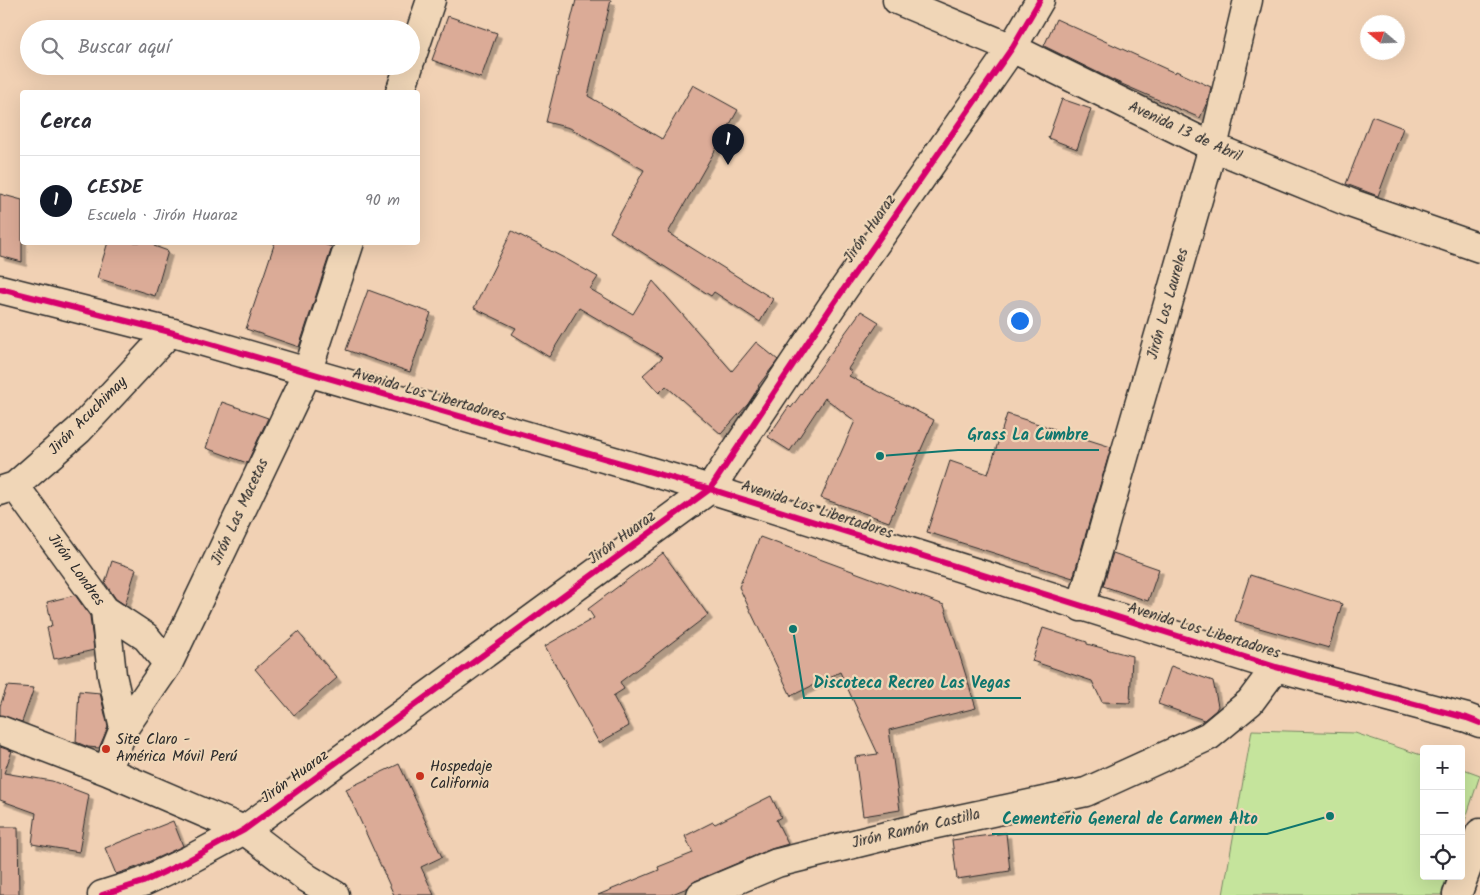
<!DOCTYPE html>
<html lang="es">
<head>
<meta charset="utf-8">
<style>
  body { margin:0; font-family:Kalam,sans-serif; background:#f7f7f7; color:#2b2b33 }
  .controls { position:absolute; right:15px; bottom:15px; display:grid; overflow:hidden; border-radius:5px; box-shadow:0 5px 20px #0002 }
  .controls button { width:45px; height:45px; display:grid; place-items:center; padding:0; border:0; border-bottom:1px solid #e1e1e2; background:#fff; color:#2b2b33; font:25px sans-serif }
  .compass { position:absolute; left:1360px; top:15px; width:45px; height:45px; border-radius:50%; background:#fff; box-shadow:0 5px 20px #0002; rotate:289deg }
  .you { position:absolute; left:1019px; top:320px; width:18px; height:18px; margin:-12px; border:4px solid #fff; border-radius:50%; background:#1a73e8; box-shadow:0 0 0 8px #1a73e833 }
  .badge { display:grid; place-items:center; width:32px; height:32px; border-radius:50%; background:#111827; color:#fff; font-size:16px; font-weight:700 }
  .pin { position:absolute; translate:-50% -41px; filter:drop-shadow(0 1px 2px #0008) }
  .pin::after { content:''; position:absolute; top:26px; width:18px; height:15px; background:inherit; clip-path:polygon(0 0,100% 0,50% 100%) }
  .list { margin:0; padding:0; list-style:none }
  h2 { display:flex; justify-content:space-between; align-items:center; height:65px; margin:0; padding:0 20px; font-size:21px }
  h2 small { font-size:16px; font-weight:400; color:#7c7c81 }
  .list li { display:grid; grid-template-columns:32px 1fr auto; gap:15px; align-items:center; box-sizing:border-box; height:90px; padding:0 20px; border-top:1px solid #e1e1e2 }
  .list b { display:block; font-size:19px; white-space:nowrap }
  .list p { margin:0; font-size:16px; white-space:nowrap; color:#7c7c81 }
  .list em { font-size:16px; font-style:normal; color:#7c7c81 }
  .icon { flex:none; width:28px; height:28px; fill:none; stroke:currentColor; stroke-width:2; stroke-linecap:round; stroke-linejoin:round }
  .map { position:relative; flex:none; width:1480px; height:895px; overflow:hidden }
  .search { position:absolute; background:#fff; box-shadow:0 5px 20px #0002; left:20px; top:20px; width:400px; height:55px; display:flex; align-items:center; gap:12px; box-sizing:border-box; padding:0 18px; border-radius:28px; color:#7c7c81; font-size:19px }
  .panel { position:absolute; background:#fff; box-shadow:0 5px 20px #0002; left:20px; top:90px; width:400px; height:155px; border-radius:5px }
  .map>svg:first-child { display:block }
  .green { fill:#c5e49c; stroke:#788864 }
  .building { fill:#dbab97; stroke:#2b2b2b; filter:url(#shadow) }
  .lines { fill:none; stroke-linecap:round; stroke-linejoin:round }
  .minor-casing { stroke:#2b2b2b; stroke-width:31 }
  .minor { stroke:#f0d6b7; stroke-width:28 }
  .cycleway-casing { stroke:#f0d6b7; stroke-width:9 }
  .cycleway { stroke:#d6006c; stroke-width:6 }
  .poi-dot { fill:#c8321e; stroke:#f0d6b7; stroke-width:2 }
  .labels { text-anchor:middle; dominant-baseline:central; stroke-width:4.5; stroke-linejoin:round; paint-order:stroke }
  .street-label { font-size:15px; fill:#2b2b2b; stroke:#f0d6b7 }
  .poi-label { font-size:15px; fill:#2b2b2b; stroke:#f0d6b7; text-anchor:start }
  .leader { fill:none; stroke:#0f766e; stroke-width:2 }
  .callout-dot { fill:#0f766e; stroke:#f0d6b7; stroke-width:2 }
  .callout-label { font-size:16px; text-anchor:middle; font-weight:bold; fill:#0f766e; stroke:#f0d6b7; stroke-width:4.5; stroke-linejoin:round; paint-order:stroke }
</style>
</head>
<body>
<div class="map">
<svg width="1480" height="895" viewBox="0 0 1480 895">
  <defs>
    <filter id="shadow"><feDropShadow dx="4.5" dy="4.5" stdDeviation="0" flood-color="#0004"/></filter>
  </defs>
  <rect width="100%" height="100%" fill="#f1d1b4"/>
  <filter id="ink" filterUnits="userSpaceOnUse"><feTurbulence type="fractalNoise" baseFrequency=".02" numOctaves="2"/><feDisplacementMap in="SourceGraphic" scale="10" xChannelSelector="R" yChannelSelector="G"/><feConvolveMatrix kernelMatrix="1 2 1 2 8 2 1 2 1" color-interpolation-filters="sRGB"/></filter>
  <g filter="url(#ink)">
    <path class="green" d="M1252,730L1355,733L1424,756V876H1447L1441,895H1223Z
      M1461,768L1480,775L1461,833Z"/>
    <path class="building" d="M576,0H611L588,96L662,139L693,85L738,110L668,233L773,299L760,322L714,292L711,296L610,232L644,170L570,128L546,122Z
      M448,16L497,33L481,78L432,60Z
      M1056,19L1175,73L1176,71L1211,87L1208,100L1200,118L1115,81L1044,46Z
      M1062,99L1091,109L1077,149L1048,138Z
      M1372,116L1403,128L1378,196L1346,184Z
      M0,194L22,200V262L0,256Z
      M512,231L568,260L598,277L590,289L633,314L653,281L732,371L756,342L778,360L758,386L759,387L748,404L721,434L666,386L659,393L643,375L663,357L579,308L549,357L512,334L516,328L474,308Z
      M108,242H155L154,246L168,251L155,296L97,278Z
      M275,242H318L332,247L299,347L246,329Z
      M368,290L431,313L410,372L346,350Z
      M861,311L879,322L848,369L852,372L849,376L934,420L889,522L821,498L855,421L825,398L790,451L768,437L789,406L791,408Z
      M222,402L268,418L247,463L206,448Z
      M1007,414L1111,447L1073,578L927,532L950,461L988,474Z
      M760,537L944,605L976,708L889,730L900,810L863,816L855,757L878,754L840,672L791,696L739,587Z
      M663,553L708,615L620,682L624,689L613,696L629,726L599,743L545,646L594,618L588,609Z
      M1113,553L1159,569L1148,601L1103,586Z
      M112,561L136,569L125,605L116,599L105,583Z
      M1250,575L1342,604L1329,648L1235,621Z
      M75,595L90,616L94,650L54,659L47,628L52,626L47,602Z
      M1043,628L1087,642V644L1132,656L1130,703L1102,702L1092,681L1032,661Z
      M298,632L337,678L294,715L255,669Z
      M1171,666L1213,681L1218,706L1216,710L1204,720L1158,704Z
      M7,686L34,688L22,722L0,715V706Z
      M79,691L100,693L108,727L99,748L88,747L76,742Z
      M0,747L12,751L4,773L52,781L89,795L79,852L32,844L36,813L0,800Z
      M399,764L442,857L421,867L434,895H394L346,789Z
      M771,796L781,817L776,820L788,844L771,849L695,881L687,888L670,895H598L659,870L658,867L693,853L685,836L713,822L715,824Z
      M173,821L183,846L137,867L116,874L105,848Z
      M0,827H18L19,895H0Z
      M1006,833L1010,871L957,879L952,840Z"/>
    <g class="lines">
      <defs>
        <path id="minor" d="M897,0L1012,48L1213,147L1353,204L1480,248
          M411,59L431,0
          M400,92L409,66
          M0,289L170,332L710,489L1276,667L1467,718L1480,723
          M15,486L105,610L146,637L168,664
          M0,491L15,486L79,430L170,332
          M1081,607L1213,147L1248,0
          M105,610L112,675L124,728
          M0,730L107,771L244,830L307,878L335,895
          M107,771L124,728L168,664L307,373L350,242
          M102,895L143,882L187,861L244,830L710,489L832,306L1012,48L1040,0
          M701,895L777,863L922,827L1086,792L1209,736L1250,702L1276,667
          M1457,895L1480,833"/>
      </defs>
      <use href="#minor" class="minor-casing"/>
      <use href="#minor" class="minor"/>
      <defs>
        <path id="cycleway" d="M0,289L170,332L710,489L1276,667L1467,718L1480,723
          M102,895L143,882L187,861L244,830L710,489L832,306L1012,48L1040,0"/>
      </defs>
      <use href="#cycleway" class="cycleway-casing"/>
      <use href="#cycleway" class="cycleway"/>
    </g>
  </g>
  <g class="poi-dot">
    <circle cx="106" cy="749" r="5"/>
    <circle cx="420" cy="776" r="5"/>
  </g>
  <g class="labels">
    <g class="street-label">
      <text transform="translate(1185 132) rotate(25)">Avenida 13 de Abril</text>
      <text transform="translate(870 229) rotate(-55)">Jirón Huaraz</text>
      <text transform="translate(1168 304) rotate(-74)">Jirón Los Laureles</text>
      <text transform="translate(429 395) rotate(16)">Avenida Los Libertadores</text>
      <text transform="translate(88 416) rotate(-45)">Jirón Acuchimay</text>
      <text transform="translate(817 510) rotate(18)">Avenida Los Libertadores</text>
      <text transform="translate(240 512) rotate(-65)">Jirón Las Macetas</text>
      <text transform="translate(622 538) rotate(-36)">Jirón Huaraz</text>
      <text transform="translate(76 570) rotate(54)">Jirón Londres</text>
      <text transform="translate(1204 631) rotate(17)">Avenida Los Libertadores</text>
      <text transform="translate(295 777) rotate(-36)">Jirón Huaraz</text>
      <text transform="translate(916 829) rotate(-13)">Jirón Ramón Castilla</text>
    </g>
    <g class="poi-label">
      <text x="116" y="740">Site Claro -<tspan x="116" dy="17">América Móvil Perú</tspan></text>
      <text x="430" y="767">Hospedaje<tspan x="430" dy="17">California</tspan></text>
    </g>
  </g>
  <path class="leader" d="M880 456L958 450H1099M793 629L804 698H1021M1330 816L1267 834H992"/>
  <g class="callout-dot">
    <circle cx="880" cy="456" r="5"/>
    <circle cx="793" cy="629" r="5"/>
    <circle cx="1330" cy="816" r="5"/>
  </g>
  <g class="callout-label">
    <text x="1028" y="440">Grass La Cumbre</text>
    <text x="912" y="688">Discoteca Recreo Las Vegas</text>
    <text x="1130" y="824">Cementerio General de Carmen Alto</text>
  </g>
</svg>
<div class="controls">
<button>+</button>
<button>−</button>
<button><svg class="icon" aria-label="locate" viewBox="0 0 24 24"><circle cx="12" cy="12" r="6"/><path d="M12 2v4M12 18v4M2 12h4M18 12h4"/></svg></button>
</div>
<svg class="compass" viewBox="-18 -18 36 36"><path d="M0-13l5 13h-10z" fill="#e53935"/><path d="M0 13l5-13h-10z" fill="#7c7c81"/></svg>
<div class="you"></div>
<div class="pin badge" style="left:728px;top:165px">1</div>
<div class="search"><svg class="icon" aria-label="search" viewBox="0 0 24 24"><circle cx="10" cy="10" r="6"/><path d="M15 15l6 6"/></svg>Buscar aquí</div>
<section class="panel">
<h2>Cerca<small></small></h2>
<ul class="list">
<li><span class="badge">1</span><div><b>CESDE</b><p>Escuela · Jirón Huaraz</p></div><em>90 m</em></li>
</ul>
</section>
</div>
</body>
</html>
